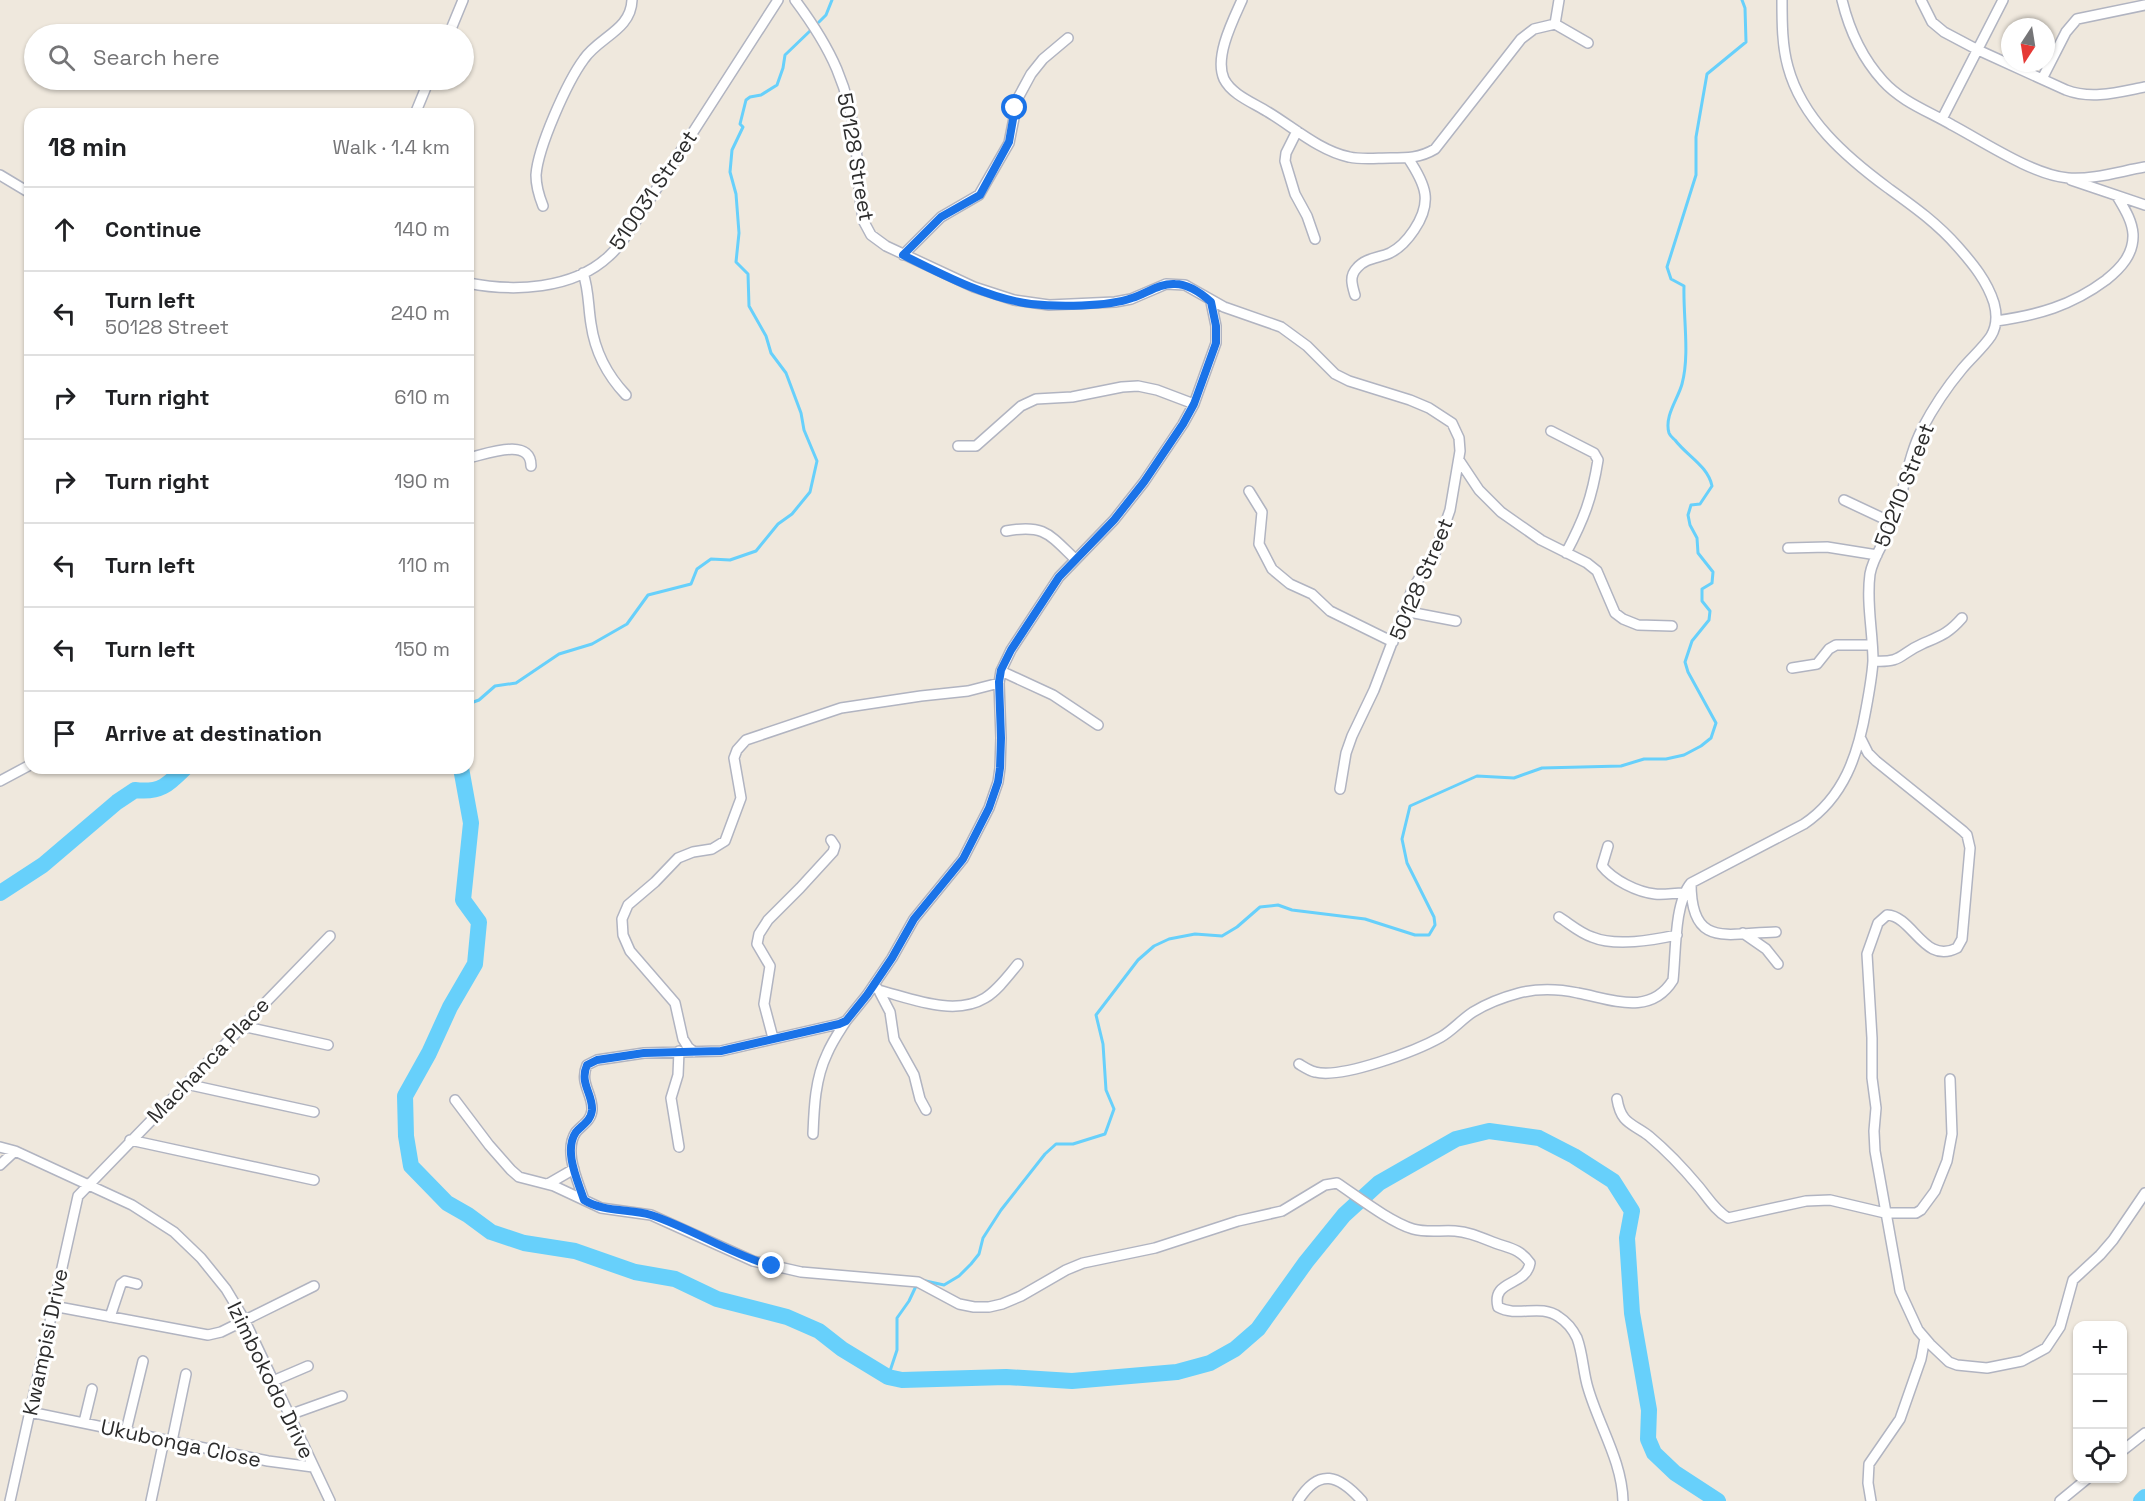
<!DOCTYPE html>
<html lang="en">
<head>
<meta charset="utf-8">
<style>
  body { margin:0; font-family:"Space Grotesk",sans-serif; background:#f2f2f2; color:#202124 }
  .controls { position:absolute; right:18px; bottom:18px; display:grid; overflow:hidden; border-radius:12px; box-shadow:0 2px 4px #0004 }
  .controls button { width:54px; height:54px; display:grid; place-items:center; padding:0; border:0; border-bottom:2px solid #e0e0e0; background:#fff; color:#202124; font:30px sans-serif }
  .compass { position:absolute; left:2001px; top:18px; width:54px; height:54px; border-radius:50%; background:#fff; box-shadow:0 2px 4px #0004; rotate:192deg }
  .stop { position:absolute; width:18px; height:18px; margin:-14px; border:4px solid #1a73e8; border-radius:50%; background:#fff }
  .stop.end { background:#1a73e8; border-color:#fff; box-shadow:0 2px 6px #0008 }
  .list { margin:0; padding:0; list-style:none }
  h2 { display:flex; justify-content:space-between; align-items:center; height:78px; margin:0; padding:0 24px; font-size:26px }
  h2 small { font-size:20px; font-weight:400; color:#757577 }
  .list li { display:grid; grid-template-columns:39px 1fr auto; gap:18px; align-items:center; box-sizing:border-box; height:84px; padding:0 24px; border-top:2px solid #e0e0e0 }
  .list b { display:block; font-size:22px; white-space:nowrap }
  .list p { margin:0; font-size:20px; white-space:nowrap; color:#757577 }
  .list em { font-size:20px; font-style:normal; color:#757577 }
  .icon { flex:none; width:33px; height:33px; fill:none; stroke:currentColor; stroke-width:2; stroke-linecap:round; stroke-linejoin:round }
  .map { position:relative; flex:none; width:2145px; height:1501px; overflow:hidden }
  .search { position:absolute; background:#fff; box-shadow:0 2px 4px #0004; left:24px; top:24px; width:450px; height:66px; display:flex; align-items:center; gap:15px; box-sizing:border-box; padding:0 21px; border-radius:33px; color:#757577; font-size:22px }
  .panel { position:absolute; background:#fff; box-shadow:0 2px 4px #0004; left:24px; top:108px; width:450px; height:666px; border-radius:18px }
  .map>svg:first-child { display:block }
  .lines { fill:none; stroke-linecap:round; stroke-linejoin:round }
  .stream { stroke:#67d0fb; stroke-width:3 }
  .river { stroke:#67d0fb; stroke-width:16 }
  .minor-casing { stroke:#b1b4c1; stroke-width:12 }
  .minor { stroke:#fff; stroke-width:9 }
  .route { stroke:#1a73e8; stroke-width:8 }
  .labels { text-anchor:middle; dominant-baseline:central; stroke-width:6; stroke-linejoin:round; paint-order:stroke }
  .street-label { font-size:21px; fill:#2c2c2c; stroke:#fff }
</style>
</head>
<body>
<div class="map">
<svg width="2145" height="1501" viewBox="0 0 2145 1501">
  <rect width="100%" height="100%" fill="#efe8dd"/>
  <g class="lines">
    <path class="stream" d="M819,22L826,15L832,0
      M468,704L479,700L495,686L516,683L559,654L592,644L627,624L648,595L691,584L697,569L711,559L730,560L756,551L778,524L792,514L810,492L817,461L804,430L801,413L786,373L771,353L766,336L749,306L748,274L736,262L739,233L736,194L730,172L732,150L743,127L740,124L746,100L750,97L761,95L777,85L783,68L785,55L811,30
      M921,1280L944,1285L959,1276L971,1264L979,1254L983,1238L1001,1210L1045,1154L1056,1144H1073L1105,1134L1114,1109L1106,1090L1103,1044L1096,1015L1138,960L1154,946L1169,939L1195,934L1222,936L1237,927L1260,907L1278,905L1292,910L1365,919L1415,935H1429L1435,925L1434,917L1407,863L1402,839L1410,806L1477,776L1514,778L1542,768L1621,766L1644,759H1666L1684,755L1701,746L1711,738L1716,723L1688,672L1685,662L1692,641L1709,620L1710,611L1702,601V589L1712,583L1713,572L1698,553L1697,538L1690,525L1688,515L1691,505L1700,504L1712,486C1708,466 1687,456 1675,440C1673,438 1670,436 1669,433C1664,416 1678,399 1682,384C1690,354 1683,317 1684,286L1671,279L1667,267L1696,175V137L1707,74L1746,42L1745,8L1742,0
      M888,1377L897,1350V1318L909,1301L917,1284"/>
    <path class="river" d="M461,768L471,823L463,900L479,922L475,964L450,1007L429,1053L405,1096L406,1136L411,1166L447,1203L468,1215L491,1232L524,1243L575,1251L635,1272L675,1279L717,1299L787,1317L819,1331L842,1349L888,1377L902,1380L1006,1377L1072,1381L1177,1372L1210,1363L1235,1349L1258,1329L1306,1262L1344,1215L1379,1183L1456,1139L1489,1131L1539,1138L1574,1156L1613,1181L1632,1211L1627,1238L1632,1313L1649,1410L1648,1439L1654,1453L1675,1473L1718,1501
      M0,893L43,865L117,802L135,790C160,793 168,785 185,768
      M2141,1501L2145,1497"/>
    <defs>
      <path id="minor" d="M795,0C831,48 850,87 856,148C859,173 858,198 864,222L871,235L886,246L974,287L1014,300L1049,305L1115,302L1131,299L1166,284L1185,285L1224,307L1281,327L1307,346L1335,374L1349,381L1410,400L1429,408L1452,423L1459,438L1460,451L1450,510L1435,553L1412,590L1374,690L1352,736L1346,753L1340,789
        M1242,0C1233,20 1214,57 1224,79C1232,95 1254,103 1268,112C1293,127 1320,151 1349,157C1362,160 1377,158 1390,158C1407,158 1420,158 1435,149L1521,39L1534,29L1555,24L1559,0
        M1842,0C1849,29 1863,59 1883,81C1902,102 1928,111 1952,125C1984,142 2033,175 2068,178C2093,180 2121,171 2145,167
        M1921,0L1932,22L1944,32L1978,50L2066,90C2092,100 2119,92 2145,87
        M1555,24L1588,43
        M449,34L463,0
        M2042,79L2066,32L2077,19L2145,5
        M415,114L429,80
        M1942,119L2003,0
        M1297,131L1286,153L1285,161L1295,194L1307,216L1315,239
        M0,175L30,193
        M2071,180L2145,205
        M543,206C539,196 536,186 536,175C538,147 567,82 584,59C599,37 631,30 632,0
        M903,255L941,217L979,195L1009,143L1018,98L1031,74L1043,59L1068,38
        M583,273C589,290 588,306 591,324C595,352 607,375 626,395
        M468,283C513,292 573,290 609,256C618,248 625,238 632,227L778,0
        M1355,295C1352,285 1349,276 1357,268C1365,258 1379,258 1390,253C1400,248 1408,239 1414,230C1433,202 1426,185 1408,158
        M1996,321C2038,315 2071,306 2106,280C2121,268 2134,254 2133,234C2132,220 2124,208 2117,196
        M1551,431L1594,453L1598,460C1592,498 1584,519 1566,553
        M958,446H976L1021,406L1036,399L1072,397L1122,387L1138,386L1157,390L1194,404
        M468,458C484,455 531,436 531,466
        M1459,460L1479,490L1501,512L1541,540L1587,563L1597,571L1615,613L1623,619L1638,625L1672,626
        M1249,491L1262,512L1259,544L1272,569L1290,584L1312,594L1330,611L1393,642
        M1844,500L1893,523
        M1006,531C1044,524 1049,534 1075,559
        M1788,548L1827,547L1877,555
        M1404,611L1456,621
        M1873,661C1903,663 1899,654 1922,644C1940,636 1948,634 1962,618
        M1792,668L1817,664L1829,649L1836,645H1872
        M1001,671L1053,695L1098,725
        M1861,739L1868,753L1876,761L1963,831L1967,835L1970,848L1962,939L1957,948C1924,965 1913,916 1887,915L1878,923L1867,954L1872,1038V1078L1876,1108L1874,1131L1875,1151L1900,1291L1918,1330L1930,1344L1949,1362L1957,1365L1987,1368L2022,1361L2046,1348L2060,1327L2073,1280L2100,1255L2113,1240L2145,1193
        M0,781L30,765
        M1608,846L1602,866C1613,880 1637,892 1655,894C1664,895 1674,893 1683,893
        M1691,883C1691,949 1727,933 1776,932
        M1559,917C1570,924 1580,933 1592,937C1616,947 1653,940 1677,935
        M1743,933L1766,949L1778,964
        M878,989L890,1012L894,1039L914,1075L920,1099L926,1110
        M878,990C910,998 954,1017 985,998C998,990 1008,976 1018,964
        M242,1026L328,1045
        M773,1038L764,1004L770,966L757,944L759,934L768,920L800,888L833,852L835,846L831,840
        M694,1052L688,1047L683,1039L675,1003L630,951L623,935L622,919L628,905L655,882L678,858L693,852L712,849L725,841L741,798L734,758L737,750L746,740L841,708L921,696L968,691L999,683
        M1299,1064C1304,1067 1310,1071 1315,1072C1342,1079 1416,1051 1441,1037C1453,1030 1462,1019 1473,1012C1486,1004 1504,997 1519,993C1539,988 1559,989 1578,993C1611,999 1650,1017 1673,980C1676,954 1674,903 1691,883L1804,824C1844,797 1858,755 1866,709C1869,693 1872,677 1873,661C1873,632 1866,603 1870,574C1873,556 1887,539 1893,521C1905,491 1907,458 1922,429C1933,408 1947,387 1962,369C1971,358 1983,348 1991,336C1997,326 1997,314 1994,303C1987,281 1973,264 1958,247C1937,223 1913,206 1888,188C1846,157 1802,119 1788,67C1782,46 1782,22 1782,0
        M186,1084L314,1112
        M1617,1099C1621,1124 1632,1123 1649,1136C1667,1151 1684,1169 1699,1187C1708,1198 1715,1210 1728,1218L1806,1201L1830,1200L1885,1213H1916L1921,1210L1935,1191L1947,1161L1952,1134L1950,1079
        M455,1100L489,1145L511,1170L519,1177L554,1186L601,1208L651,1215L753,1261L801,1272L918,1282L959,1304L974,1307H989L1002,1304L1021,1296L1066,1270L1083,1263L1155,1248L1238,1221L1282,1211L1325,1185L1337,1183C1358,1197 1390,1222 1413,1229C1427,1233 1441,1230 1455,1231C1468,1232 1478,1236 1490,1241C1506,1248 1519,1247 1530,1263C1526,1287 1491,1279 1498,1307C1518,1318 1540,1303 1559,1317C1567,1322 1573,1330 1577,1338C1583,1354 1583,1372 1588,1388C1599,1426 1622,1461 1623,1501
        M813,1134C814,1108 815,1079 827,1054C832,1042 839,1032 846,1021
        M130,1140L314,1180
        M0,1147L15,1151L132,1205L174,1232L201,1258L226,1289L244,1319L330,1501
        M679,1147L671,1098L678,1075L679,1051
        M0,1165L15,1151
        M548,1184L574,1169
        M584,1200C578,1181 563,1151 576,1132C582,1125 591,1121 592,1110C593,1094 579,1083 587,1065L597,1060L644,1053L721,1051L839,1024L846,1021L867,995L892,958L914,919L963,859L989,808L998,782L1000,768L1001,738L999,683L1001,671L1011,650L1059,577L1114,520L1144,482L1183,424L1194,404L1216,343V326L1211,302
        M53,1306L208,1335L221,1332L314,1286
        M110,1317L121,1284L125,1281L137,1284
        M273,1381L308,1366
        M30,1412L268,1461L313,1467
        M289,1415L342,1396
        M84,1422L92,1389
        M126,1431L143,1361
        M172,1441L186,1374
        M2122,1451L2145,1433
        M10,1501L78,1196L330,936
        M151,1501L164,1440
        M1298,1501C1319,1467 1339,1475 1362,1501
        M1871,1501L1868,1483L1869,1464L1900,1419L1921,1359L1925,1338
        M2060,1501L2088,1478"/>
    </defs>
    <use href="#minor" class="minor-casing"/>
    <use href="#minor" class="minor"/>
  </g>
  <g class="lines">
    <path class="route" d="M772,1266C730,1254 693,1229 651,1215C628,1208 605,1213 584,1200C578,1181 563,1151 576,1132C582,1125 591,1121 592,1110C593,1094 579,1083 587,1065L597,1060L644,1053L721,1051L839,1024L846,1021L867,995L892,958L914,919L963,859L989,808L998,782L1000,768L1001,738L999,682L1001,670L1011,650L1059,577L1114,520L1144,482L1183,424L1194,404L1216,343V326L1211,302C1201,293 1189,284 1175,284C1159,283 1146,294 1132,298C1107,307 1057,307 1031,304C987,298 943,275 903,255L941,217L980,195L1009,142L1015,108"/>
  </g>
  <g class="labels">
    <g class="street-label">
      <text transform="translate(856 157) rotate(80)">50128 Street</text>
      <text transform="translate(653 190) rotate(-56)">510031 Street</text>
      <text transform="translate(1904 485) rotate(-69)">50210 Street</text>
      <text transform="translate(1421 579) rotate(-67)">50128 Street</text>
      <text transform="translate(208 1060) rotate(-46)">Machanca Place</text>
      <text transform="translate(45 1342) rotate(-78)">Kwampisi Drive</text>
      <text transform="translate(271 1380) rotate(64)">Izimbokodo Drive</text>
      <text transform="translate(181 1443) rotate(12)">Ukubonga Close</text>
    </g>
  </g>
</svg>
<div class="controls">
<button>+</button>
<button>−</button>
<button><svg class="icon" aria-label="locate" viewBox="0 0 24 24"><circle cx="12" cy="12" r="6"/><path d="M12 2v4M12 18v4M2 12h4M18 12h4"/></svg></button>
</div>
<svg class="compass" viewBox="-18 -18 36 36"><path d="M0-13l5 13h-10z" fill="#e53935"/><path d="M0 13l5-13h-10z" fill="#757577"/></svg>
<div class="stop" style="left:1015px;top:108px"></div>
<div class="stop end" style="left:772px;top:1266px"></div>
<div class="search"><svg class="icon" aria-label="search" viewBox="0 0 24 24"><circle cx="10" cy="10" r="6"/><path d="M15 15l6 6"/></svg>Search here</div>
<section class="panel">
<h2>18 min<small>Walk · 1.4 km</small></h2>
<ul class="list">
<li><svg class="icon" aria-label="ahead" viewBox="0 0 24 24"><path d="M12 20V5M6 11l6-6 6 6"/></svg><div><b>Continue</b></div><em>140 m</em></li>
<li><svg class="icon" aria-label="left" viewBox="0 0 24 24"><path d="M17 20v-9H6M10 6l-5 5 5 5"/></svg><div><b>Turn left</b><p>50128 Street</p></div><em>240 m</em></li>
<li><svg class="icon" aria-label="right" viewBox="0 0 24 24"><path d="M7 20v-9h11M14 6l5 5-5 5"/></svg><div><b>Turn right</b></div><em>610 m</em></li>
<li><svg class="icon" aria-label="right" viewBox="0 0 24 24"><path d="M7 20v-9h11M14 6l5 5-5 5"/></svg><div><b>Turn right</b></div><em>190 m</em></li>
<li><svg class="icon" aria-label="left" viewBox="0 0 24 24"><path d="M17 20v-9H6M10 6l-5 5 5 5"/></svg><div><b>Turn left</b></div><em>110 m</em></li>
<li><svg class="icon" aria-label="left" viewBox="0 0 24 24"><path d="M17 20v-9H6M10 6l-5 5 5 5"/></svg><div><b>Turn left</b></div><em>150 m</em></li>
<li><svg class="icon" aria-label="arrive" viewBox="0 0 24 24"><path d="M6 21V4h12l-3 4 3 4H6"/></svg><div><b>Arrive at destination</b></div></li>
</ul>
</section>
</div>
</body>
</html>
